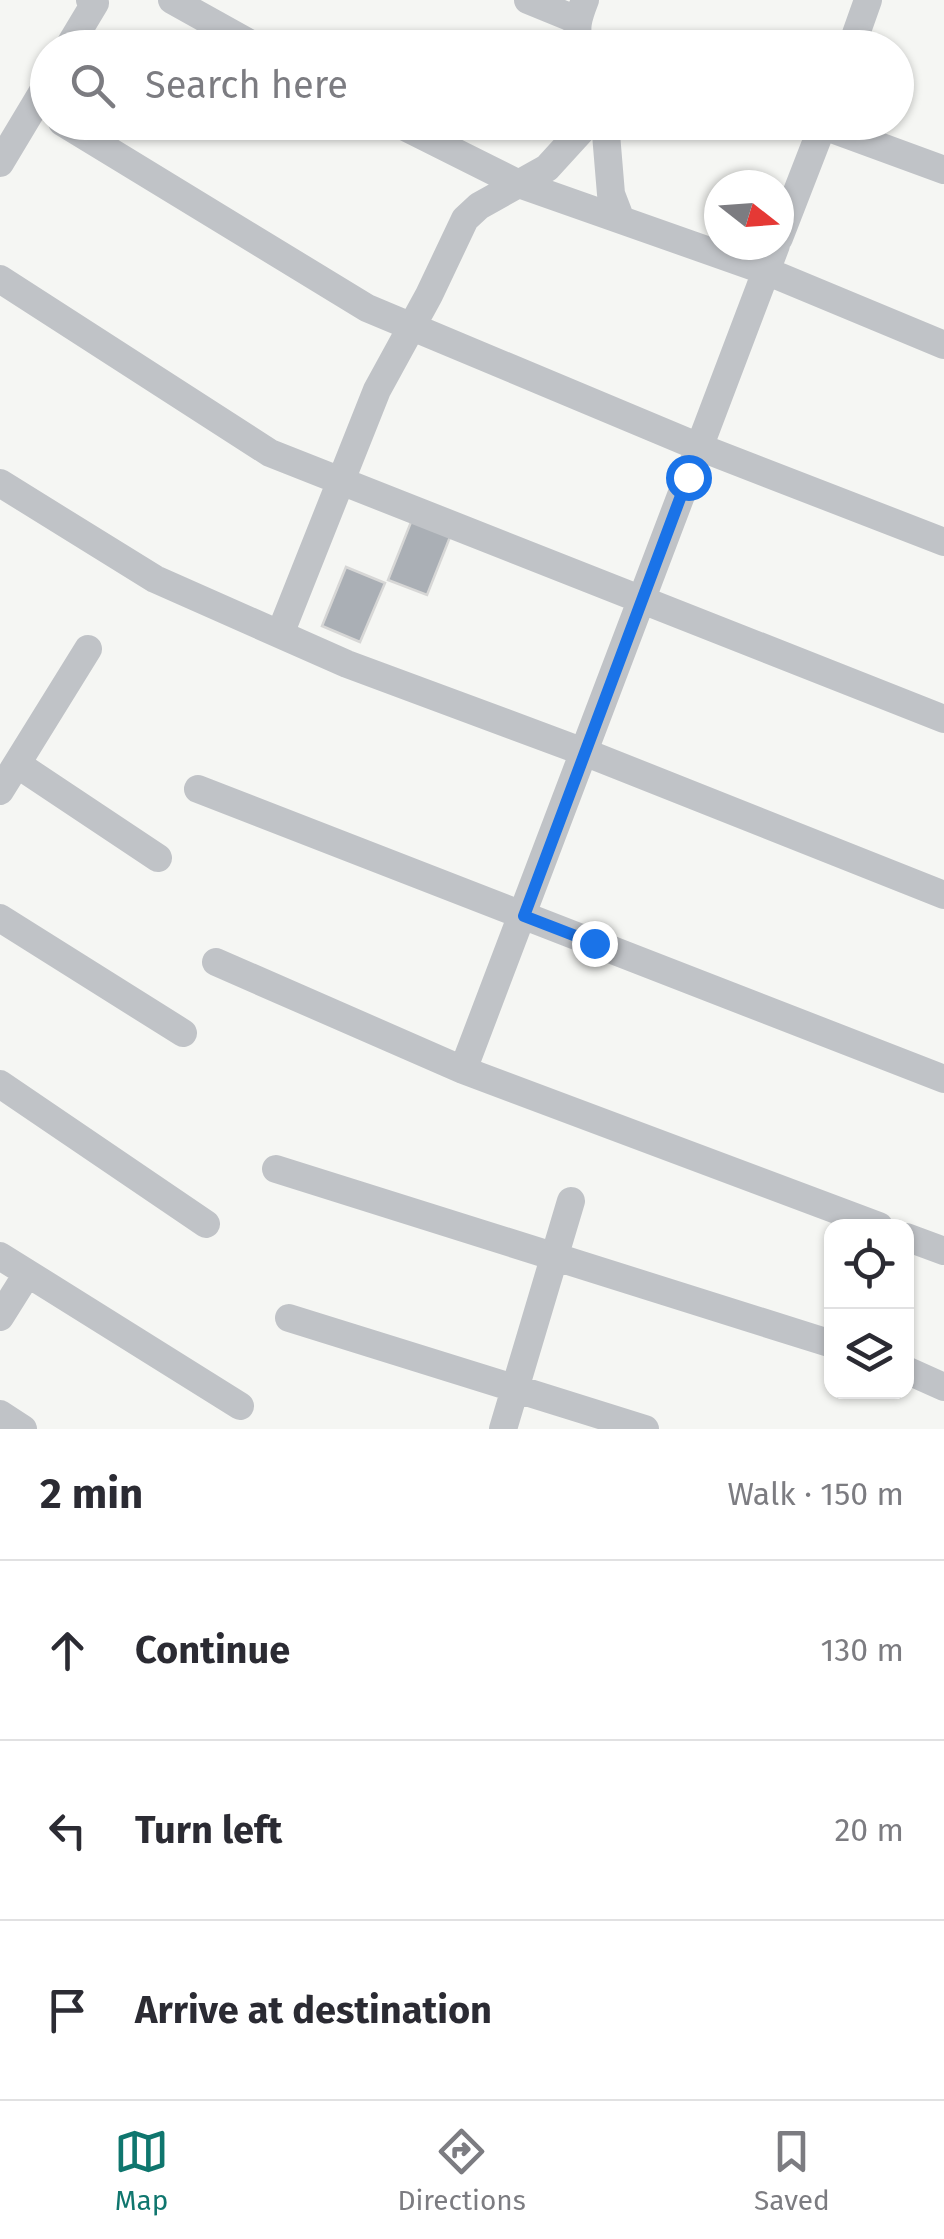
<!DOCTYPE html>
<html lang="en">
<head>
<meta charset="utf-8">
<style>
  body { margin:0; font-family:"Fira Sans",sans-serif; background:#f2f2f3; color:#2b2b33 }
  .controls { position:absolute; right:30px; bottom:30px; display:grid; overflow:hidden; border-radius:20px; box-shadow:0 2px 8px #0004 }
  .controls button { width:90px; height:90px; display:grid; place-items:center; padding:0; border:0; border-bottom:2px solid #e1e1e2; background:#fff; color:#2b2b33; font:50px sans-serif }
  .compass { position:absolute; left:704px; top:170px; width:90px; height:90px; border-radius:50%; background:#fff; box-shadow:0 2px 8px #0004; rotate:107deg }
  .stop { position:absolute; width:30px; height:30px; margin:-22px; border:8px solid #1a73e8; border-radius:50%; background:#fff }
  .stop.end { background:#1a73e8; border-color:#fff; box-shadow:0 2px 10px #0008 }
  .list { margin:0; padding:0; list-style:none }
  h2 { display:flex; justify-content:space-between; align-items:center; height:130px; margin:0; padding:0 40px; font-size:42px }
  h2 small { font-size:32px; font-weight:400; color:#7c7c81 }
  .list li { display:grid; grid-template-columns:65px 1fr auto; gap:30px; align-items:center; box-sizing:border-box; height:180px; padding:0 40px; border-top:2px solid #e1e1e2 }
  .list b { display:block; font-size:38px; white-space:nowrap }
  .list em { font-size:32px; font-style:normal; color:#7c7c81 }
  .icon { flex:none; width:55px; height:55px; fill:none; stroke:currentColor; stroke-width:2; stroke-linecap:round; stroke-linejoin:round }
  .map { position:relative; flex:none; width:944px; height:1429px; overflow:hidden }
  .search { position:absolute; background:#fff; box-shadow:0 2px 8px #0004; left:30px; right:30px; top:30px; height:110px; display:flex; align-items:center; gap:25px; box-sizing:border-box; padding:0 35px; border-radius:55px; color:#7c7c81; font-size:38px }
  .sheet { height:670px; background:#fff }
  nav { display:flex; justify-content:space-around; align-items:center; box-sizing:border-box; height:140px; border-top:2px solid #e1e1e2; background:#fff; font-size:28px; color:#7c7c81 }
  nav a { display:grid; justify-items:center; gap:5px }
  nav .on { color:#0f766e }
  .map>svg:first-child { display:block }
  .building { fill:#aaafb5; stroke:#d7d7d6; stroke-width:2.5 }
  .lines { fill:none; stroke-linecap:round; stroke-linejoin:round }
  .street { stroke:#c0c3c7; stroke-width:28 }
  .route { stroke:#1a73e8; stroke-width:12 }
</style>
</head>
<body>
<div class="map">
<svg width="944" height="1429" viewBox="0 0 944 1429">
  <rect width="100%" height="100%" fill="#f5f6f3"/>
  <path class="building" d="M413,517L452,532L427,595L388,580Z
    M346,567L385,583L360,642L322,626Z"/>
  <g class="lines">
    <path class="street" d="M172,0L258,48
      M528,0L577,20
      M68,48L95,3L90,0
      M581,48C574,29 578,18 585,0
      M851,48L868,0
      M62,122L367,308L699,447L944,542
      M395,122L519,184L766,271L944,345
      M605,122L611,194L621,220
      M813,122L944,170
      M0,163L48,83
      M779,238L824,122
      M0,279L270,453L944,719
      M0,483L155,579L347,664L584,752L944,895
      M280,634L377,390L429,295L465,219L479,206L547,168L589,122
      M17,764L158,858
      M198,789L944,1079
      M0,791L88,649
      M0,918L183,1033
      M216,962L463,1070L879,1226
      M463,1070L776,245
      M0,1084L206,1224
      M276,1169L832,1344
      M906,1237L944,1251
      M0,1256L240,1406
      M0,1317L27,1274
      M289,1318L645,1429
      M906,1370L944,1387
      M0,1414L23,1429
      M503,1429L571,1201"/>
  </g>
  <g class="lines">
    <path class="route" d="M594,943L524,916L688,477"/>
  </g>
</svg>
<div class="controls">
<button><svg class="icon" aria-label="locate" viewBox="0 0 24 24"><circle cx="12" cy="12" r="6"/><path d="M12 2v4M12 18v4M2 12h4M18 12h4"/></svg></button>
<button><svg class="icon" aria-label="layers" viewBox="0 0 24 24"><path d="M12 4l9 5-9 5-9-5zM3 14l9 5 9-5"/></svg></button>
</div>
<svg class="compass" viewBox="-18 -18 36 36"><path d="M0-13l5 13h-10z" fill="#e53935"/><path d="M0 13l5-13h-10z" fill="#7c7c81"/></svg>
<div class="stop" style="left:688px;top:477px"></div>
<div class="stop end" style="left:594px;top:943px"></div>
<div class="search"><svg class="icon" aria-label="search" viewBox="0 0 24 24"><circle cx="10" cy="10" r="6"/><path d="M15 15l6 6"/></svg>Search here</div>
</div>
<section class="sheet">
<h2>2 min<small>Walk · 150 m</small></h2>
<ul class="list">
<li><svg class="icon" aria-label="ahead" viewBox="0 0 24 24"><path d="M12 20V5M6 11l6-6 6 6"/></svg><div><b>Continue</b></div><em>130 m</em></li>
<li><svg class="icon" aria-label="left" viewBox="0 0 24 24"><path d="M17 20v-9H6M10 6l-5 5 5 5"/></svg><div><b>Turn left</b></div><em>20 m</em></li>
<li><svg class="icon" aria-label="arrive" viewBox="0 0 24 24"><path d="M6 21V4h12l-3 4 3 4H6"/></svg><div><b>Arrive at destination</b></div></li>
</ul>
</section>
<nav>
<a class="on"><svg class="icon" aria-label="map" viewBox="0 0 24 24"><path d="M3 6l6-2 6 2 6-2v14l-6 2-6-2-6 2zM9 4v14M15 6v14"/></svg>Map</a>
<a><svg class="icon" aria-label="directions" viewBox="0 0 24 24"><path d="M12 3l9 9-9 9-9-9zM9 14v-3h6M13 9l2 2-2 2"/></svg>Directions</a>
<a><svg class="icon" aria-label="saved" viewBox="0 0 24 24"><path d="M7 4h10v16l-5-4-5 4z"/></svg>Saved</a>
</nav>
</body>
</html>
